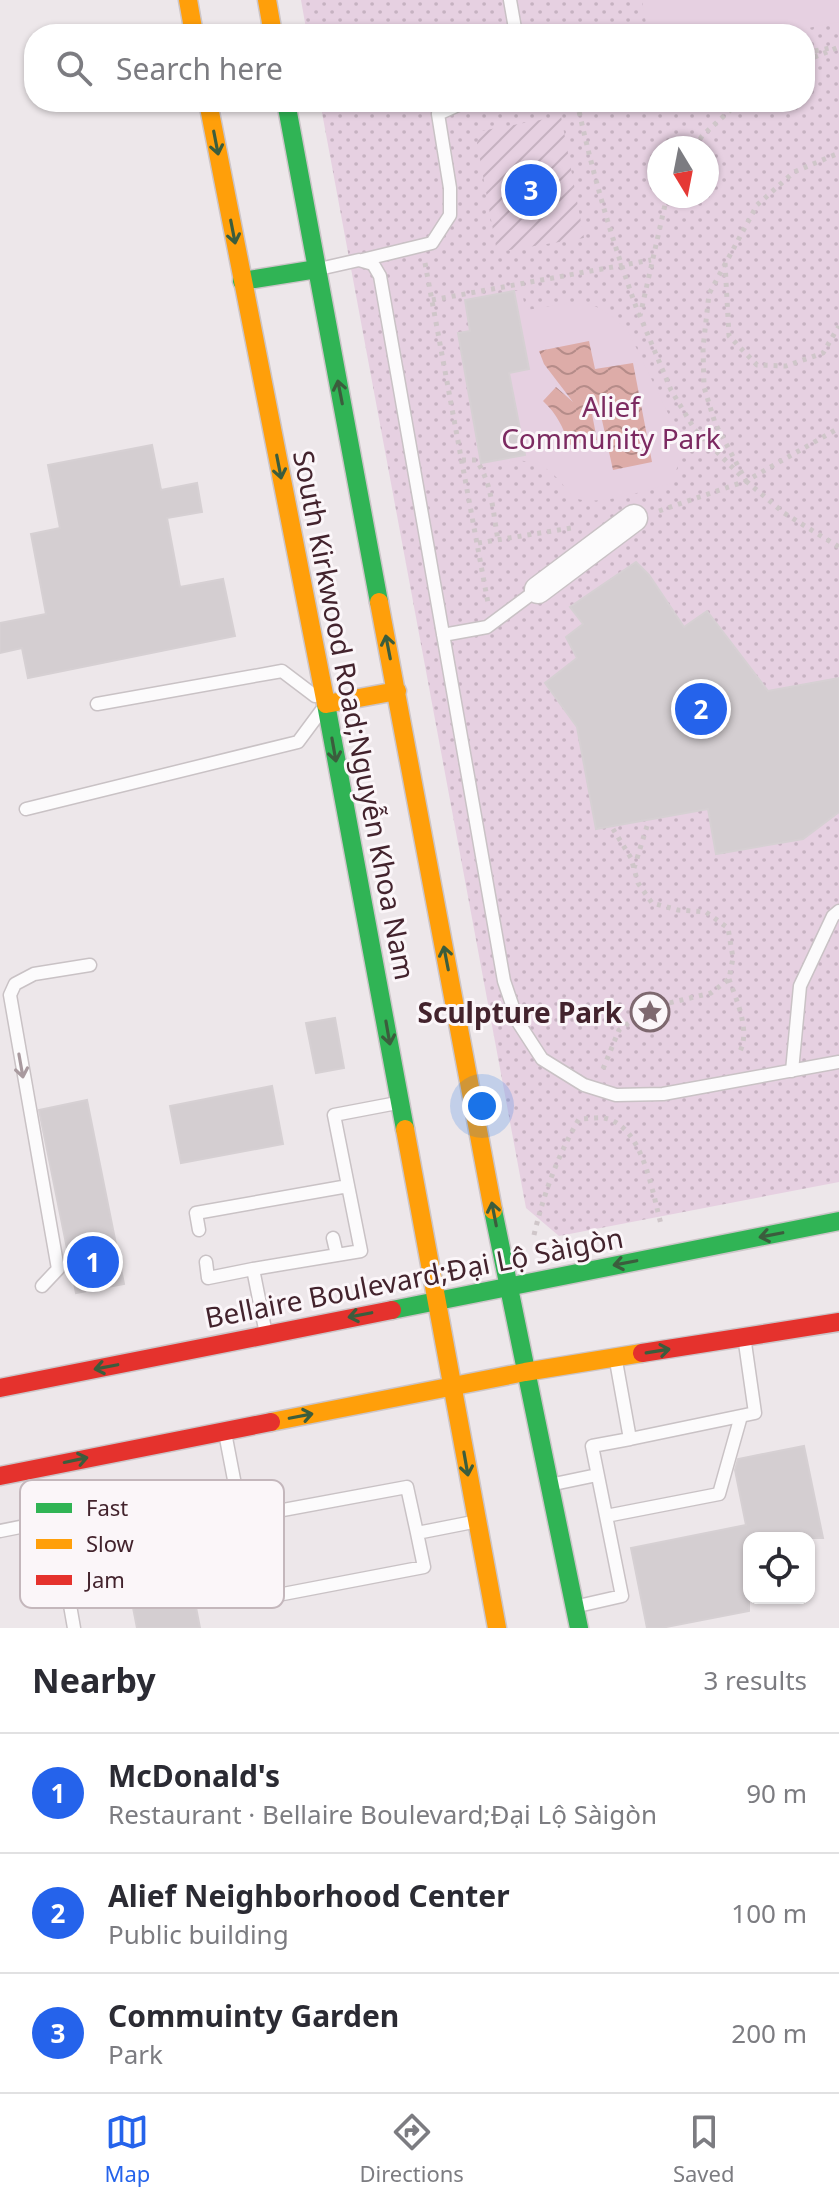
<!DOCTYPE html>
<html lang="en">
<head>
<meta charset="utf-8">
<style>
  body { margin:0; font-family:"Noto Sans",sans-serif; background:#f7f7f7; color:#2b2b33 }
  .controls { position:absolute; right:24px; bottom:24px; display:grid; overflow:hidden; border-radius:16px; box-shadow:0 2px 6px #0004 }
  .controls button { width:72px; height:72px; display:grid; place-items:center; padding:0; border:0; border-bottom:2px solid #e1e1e2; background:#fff; color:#2b2b33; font:40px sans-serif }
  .compass { position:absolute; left:647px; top:136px; width:72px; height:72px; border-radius:50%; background:#fff; box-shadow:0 2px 6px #0004; rotate:170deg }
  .you { position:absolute; left:482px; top:1106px; width:28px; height:28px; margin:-20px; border:6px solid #fff; border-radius:50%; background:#1a73e8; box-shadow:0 0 0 12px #1a73e833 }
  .badge { display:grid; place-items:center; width:52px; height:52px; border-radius:50%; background:#2563eb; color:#fff; font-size:26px; font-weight:700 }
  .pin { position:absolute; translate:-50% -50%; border:4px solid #fff; box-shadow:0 2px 8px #0006 }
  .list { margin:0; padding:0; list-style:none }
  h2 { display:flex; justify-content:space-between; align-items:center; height:104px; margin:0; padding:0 32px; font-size:34px }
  h2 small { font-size:26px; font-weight:400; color:#7c7c81 }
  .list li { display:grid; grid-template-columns:52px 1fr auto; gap:24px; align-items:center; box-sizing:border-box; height:120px; padding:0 32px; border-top:2px solid #e1e1e2 }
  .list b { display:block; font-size:30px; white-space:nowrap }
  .list p { margin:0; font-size:26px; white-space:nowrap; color:#7c7c81 }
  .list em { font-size:26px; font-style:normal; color:#7c7c81 }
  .icon { flex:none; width:44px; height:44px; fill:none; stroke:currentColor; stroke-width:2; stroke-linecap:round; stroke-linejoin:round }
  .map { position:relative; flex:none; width:839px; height:1628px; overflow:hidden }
  .search { position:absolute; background:#fff; box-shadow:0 2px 6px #0004; left:24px; right:24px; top:24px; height:88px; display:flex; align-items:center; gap:20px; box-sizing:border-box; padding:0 28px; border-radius:32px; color:#7c7c81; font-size:30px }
  .sheet { height:464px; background:#fff }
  nav { display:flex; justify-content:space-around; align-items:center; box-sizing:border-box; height:112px; border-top:2px solid #e1e1e2; background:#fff; font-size:22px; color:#7c7c81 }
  nav a { display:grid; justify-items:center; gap:4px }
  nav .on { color:#2563eb }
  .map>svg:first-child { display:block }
  .grass { fill:url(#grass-dots); fill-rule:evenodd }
  .garden { fill:url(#garden-furrows) }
  .pitch { fill:#e6d0e1 }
  .water { fill:url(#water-waves) }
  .building { fill:#d4ced1; stroke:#d6d0d3; stroke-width:2 }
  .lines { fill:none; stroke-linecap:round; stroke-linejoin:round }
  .lane-casing { stroke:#c9c2c5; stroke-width:15 }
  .street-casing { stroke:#c9c2c5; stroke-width:29 }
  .fast-casing { stroke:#ccc5c8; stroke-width:21 }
  .slow-casing { stroke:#ccc5c8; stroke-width:21 }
  .jam-casing { stroke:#ccc5c8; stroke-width:21 }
  .path { stroke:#cfc6c9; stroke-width:5; stroke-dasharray:4 6; stroke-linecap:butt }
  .lane { stroke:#fcfbfc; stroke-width:12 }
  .street { stroke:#fcfbfc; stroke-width:26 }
  .fast { stroke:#30b455; stroke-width:18 }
  .slow { stroke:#ff9f0a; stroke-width:18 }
  .jam { stroke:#e5322d; stroke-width:18 }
  .oneway { stroke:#3b5d3d }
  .oneway2 { stroke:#a99a9f }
  .labels { text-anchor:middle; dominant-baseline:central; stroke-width:6; stroke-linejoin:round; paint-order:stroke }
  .park-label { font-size:28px; fill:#7c2a61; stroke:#fbf6f9 }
  .street-label { font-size:28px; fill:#43232d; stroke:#fbf6f9 }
  .poi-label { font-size:28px; font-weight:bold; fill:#43232d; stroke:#fbf6f9; text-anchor:end }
  .key { fill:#fbf6f9; stroke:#c4b7bc; stroke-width:2 }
  .key-label { font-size:22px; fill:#43232d }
</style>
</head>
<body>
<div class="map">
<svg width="839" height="1628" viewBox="0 0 839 1628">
  <defs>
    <pattern id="grass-dots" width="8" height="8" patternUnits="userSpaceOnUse" patternTransform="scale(2)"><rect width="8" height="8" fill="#e6d0e1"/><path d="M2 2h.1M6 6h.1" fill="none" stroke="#c6b2c1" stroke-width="1.8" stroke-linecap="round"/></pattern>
    <pattern id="garden-furrows" width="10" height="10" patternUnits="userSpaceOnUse" patternTransform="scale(2)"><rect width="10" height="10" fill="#e6d0e1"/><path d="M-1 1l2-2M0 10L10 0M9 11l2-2" fill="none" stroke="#c6b2c1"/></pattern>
    <pattern id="water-waves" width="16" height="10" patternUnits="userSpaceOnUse" patternTransform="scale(2)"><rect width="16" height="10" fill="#ddaca8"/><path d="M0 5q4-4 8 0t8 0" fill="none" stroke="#b58c89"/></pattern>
  </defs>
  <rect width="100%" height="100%" fill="#ede7ea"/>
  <path class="grass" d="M301,0H839V1182L559,1236L526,1208L320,102H805V34H307ZM659,148H707V196H659Z"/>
  <path class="garden" d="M561,116L584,238L497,252L477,143L481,131Z"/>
  <path class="pitch" d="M642,0H839V22L777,34H648Z
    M521,290L526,310C575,303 593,292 629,333L682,442L679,463L671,483C649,490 599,506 578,499C568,495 564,484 556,477C531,452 510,462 480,468L458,333L470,331L465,300Z"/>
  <path class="water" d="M589,341L595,369L633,363L652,462L613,470L600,411L592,414L597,440L569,445C563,427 557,414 543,401L556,387L573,402L544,364L539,351Z"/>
  <path class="building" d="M514,291L529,369L509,373L525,455L481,463L458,333L470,331L465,300Z
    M152,445L161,490L197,483L202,512L167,518L180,587L223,579L235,636L28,678L22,648L0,653V623L46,614L31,534L60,528L48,465Z
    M636,562L649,575L684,627L707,611L768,691L839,678V812L803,839L716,854L708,809L596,829L577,727L545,683L577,658L566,637L583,624L570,607Z
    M335,1018L344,1068L316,1073L306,1023Z
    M272,1086L283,1144L181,1163L170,1106Z
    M87,1100L124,1284L76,1293L39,1110Z
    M804,1446L823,1538H749V1611L661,1628H647L631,1548L746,1525L735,1470L738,1459Z
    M186,1555L200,1628H137L125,1567Z"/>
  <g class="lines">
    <defs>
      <path id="lane" d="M510,0L516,34
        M362,260L432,243L450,215V188L438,114L465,102
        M319,269L359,260L373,264L380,276L504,981L518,1022L542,1059L584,1085L616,1095L663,1094L839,1062
        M443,635L487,627L530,595
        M97,704L282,671L315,696
        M26,809L298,742L321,711
        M792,1071L800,986L833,916L839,911
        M199,1230L196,1213L348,1186
        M333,1238L337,1255
        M206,1262L208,1278L253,1269
        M42,1286L58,1269L10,995L15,984L34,974L90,965
        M265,1329L253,1269L361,1251L334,1115L397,1103
        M616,1361L630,1439L755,1413L745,1343
        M226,1438L257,1599L424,1567L417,1533L473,1522
        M554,1484L597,1475
        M606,1516L719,1494L741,1416
        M240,1518L407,1487L417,1533
        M0,1531L55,1520L74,1628
        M578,1606L622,1596L592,1446L630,1439"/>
      <path id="street" d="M538,590L634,518"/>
      <path id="fast" d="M286,102L379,602
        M242,281L317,269
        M326,704L405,1129
        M493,1210L579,1628
        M392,1310L839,1221"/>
      <path id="slow" d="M188,0L194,34
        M267,0L273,34
        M208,102L326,704
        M379,602L493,1210
        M326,704L397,691
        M405,1129L497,1628
        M271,1422L525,1372L642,1353"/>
      <path id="jam" d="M642,1353L839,1322
        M0,1388L392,1310
        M0,1476L271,1422"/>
    </defs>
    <use href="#lane" class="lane-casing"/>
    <use href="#street" class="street-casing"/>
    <use href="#fast" class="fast-casing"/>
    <use href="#slow" class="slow-casing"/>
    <use href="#jam" class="jam-casing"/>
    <path class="path" d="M805,53L830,48
      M805,61L839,47
      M577,102C593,176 613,244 639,315
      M506,108L538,102
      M695,148L702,136L739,102
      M667,196L640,316L671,390L695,430L746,481L715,423L704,387L703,348L709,294L757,205L794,172L839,153
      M425,263L488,603
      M725,263L729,336L757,365L786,366L823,353L839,326
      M432,300L651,260
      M462,460H476C492,482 493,513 498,540
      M746,481L784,513L839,547
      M659,511L746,481L839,428
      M478,543L571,528
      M634,868L648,823
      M729,979C737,1002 752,1033 738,1055
      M603,1069L619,1030L637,1017L669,1003L711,993L729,979L733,958L728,928L706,912L678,910L652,903L638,883L631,858L613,829
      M534,1235C544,1193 557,1157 579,1119C586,1119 596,1117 604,1118C643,1125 652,1192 661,1224"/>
    <use href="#lane" class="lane"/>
    <use href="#street" class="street"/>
    <use href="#fast" class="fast"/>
    <use href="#slow" class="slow"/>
    <use href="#jam" class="jam"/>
  </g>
  <defs><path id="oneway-shaft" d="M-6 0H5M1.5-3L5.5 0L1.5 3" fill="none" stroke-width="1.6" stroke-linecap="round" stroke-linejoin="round" transform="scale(2)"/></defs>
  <g class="oneway">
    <use href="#oneway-shaft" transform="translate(216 143) rotate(79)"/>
    <use href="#oneway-shaft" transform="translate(233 232) rotate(79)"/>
    <use href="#oneway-shaft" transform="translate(340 392) rotate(-101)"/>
    <use href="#oneway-shaft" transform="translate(279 467) rotate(79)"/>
    <use href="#oneway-shaft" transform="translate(388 647) rotate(-101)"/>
    <use href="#oneway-shaft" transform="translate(334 750) rotate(80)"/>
    <use href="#oneway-shaft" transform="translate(446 958) rotate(-101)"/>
    <use href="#oneway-shaft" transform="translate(388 1033) rotate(80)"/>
    <use href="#oneway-shaft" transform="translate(494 1214) rotate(-101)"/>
    <use href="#oneway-shaft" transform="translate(771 1235) rotate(169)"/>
    <use href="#oneway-shaft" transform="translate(625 1263) rotate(169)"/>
    <use href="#oneway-shaft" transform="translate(360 1315) rotate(169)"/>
    <use href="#oneway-shaft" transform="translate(658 1351) rotate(-9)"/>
    <use href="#oneway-shaft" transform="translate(106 1367) rotate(169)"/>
    <use href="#oneway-shaft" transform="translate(301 1416) rotate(-11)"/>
    <use href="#oneway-shaft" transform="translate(76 1460) rotate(-12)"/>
    <use href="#oneway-shaft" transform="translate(466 1464) rotate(80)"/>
  </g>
  <use class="oneway2" href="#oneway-shaft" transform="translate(21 1066) rotate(80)"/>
  <defs>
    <symbol id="sight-ring" viewBox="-11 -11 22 22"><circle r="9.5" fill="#fbf6f9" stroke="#7e686f" stroke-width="1.5"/><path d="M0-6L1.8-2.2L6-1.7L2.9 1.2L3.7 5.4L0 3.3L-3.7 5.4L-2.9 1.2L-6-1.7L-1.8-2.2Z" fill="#7e686f"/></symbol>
  </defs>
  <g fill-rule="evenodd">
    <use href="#sight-ring" x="628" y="990" width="44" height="44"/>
  </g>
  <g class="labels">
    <g class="park-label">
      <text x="611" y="406">Alief<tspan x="611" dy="32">Community Park</tspan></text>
    </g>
    <g class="street-label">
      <text transform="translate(355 715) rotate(79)">South Kirkwood Road;Nguyễn Khoa Nam</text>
      <text transform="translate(414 1277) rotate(-11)">Bellaire Boulevard;Đại Lộ Sàigòn</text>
    </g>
    <g class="poi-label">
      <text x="622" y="1012">Sculpture Park</text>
    </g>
  </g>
  <rect x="20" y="1480" width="264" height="128" rx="12" class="key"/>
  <rect x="36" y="1503" width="36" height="10" fill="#30b455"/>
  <rect x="36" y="1539" width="36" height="10" fill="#ff9f0a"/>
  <rect x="36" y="1575" width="36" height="10" fill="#e5322d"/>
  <g class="key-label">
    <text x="86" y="1516">Fast</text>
    <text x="86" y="1552">Slow</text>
    <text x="86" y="1588">Jam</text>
  </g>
</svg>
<div class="controls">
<button><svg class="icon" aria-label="locate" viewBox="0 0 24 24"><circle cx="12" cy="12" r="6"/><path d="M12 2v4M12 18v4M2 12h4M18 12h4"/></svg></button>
</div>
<svg class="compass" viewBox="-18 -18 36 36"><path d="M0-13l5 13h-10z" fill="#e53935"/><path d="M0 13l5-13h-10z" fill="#7c7c81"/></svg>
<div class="you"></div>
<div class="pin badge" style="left:93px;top:1262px">1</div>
<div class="pin badge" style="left:701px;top:709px">2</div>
<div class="pin badge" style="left:531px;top:190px">3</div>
<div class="search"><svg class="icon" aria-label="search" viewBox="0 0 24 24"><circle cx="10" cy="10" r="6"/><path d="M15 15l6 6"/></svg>Search here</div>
</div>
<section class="sheet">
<h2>Nearby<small>3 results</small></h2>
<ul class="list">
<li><span class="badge">1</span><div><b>McDonald's</b><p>Restaurant · Bellaire Boulevard;Đại Lộ Sàigòn</p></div><em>90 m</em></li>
<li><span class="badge">2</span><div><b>Alief Neighborhood Center</b><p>Public building</p></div><em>100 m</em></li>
<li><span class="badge">3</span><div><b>Commuinty Garden</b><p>Park</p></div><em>200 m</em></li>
</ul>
</section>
<nav>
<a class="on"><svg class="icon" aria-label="map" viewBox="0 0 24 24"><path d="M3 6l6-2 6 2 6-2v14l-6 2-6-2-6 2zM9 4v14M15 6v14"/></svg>Map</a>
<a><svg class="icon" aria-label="directions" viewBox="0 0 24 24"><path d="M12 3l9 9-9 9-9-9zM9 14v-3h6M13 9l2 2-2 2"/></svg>Directions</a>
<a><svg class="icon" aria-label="saved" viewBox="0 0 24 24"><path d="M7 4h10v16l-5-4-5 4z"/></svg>Saved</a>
</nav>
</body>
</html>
